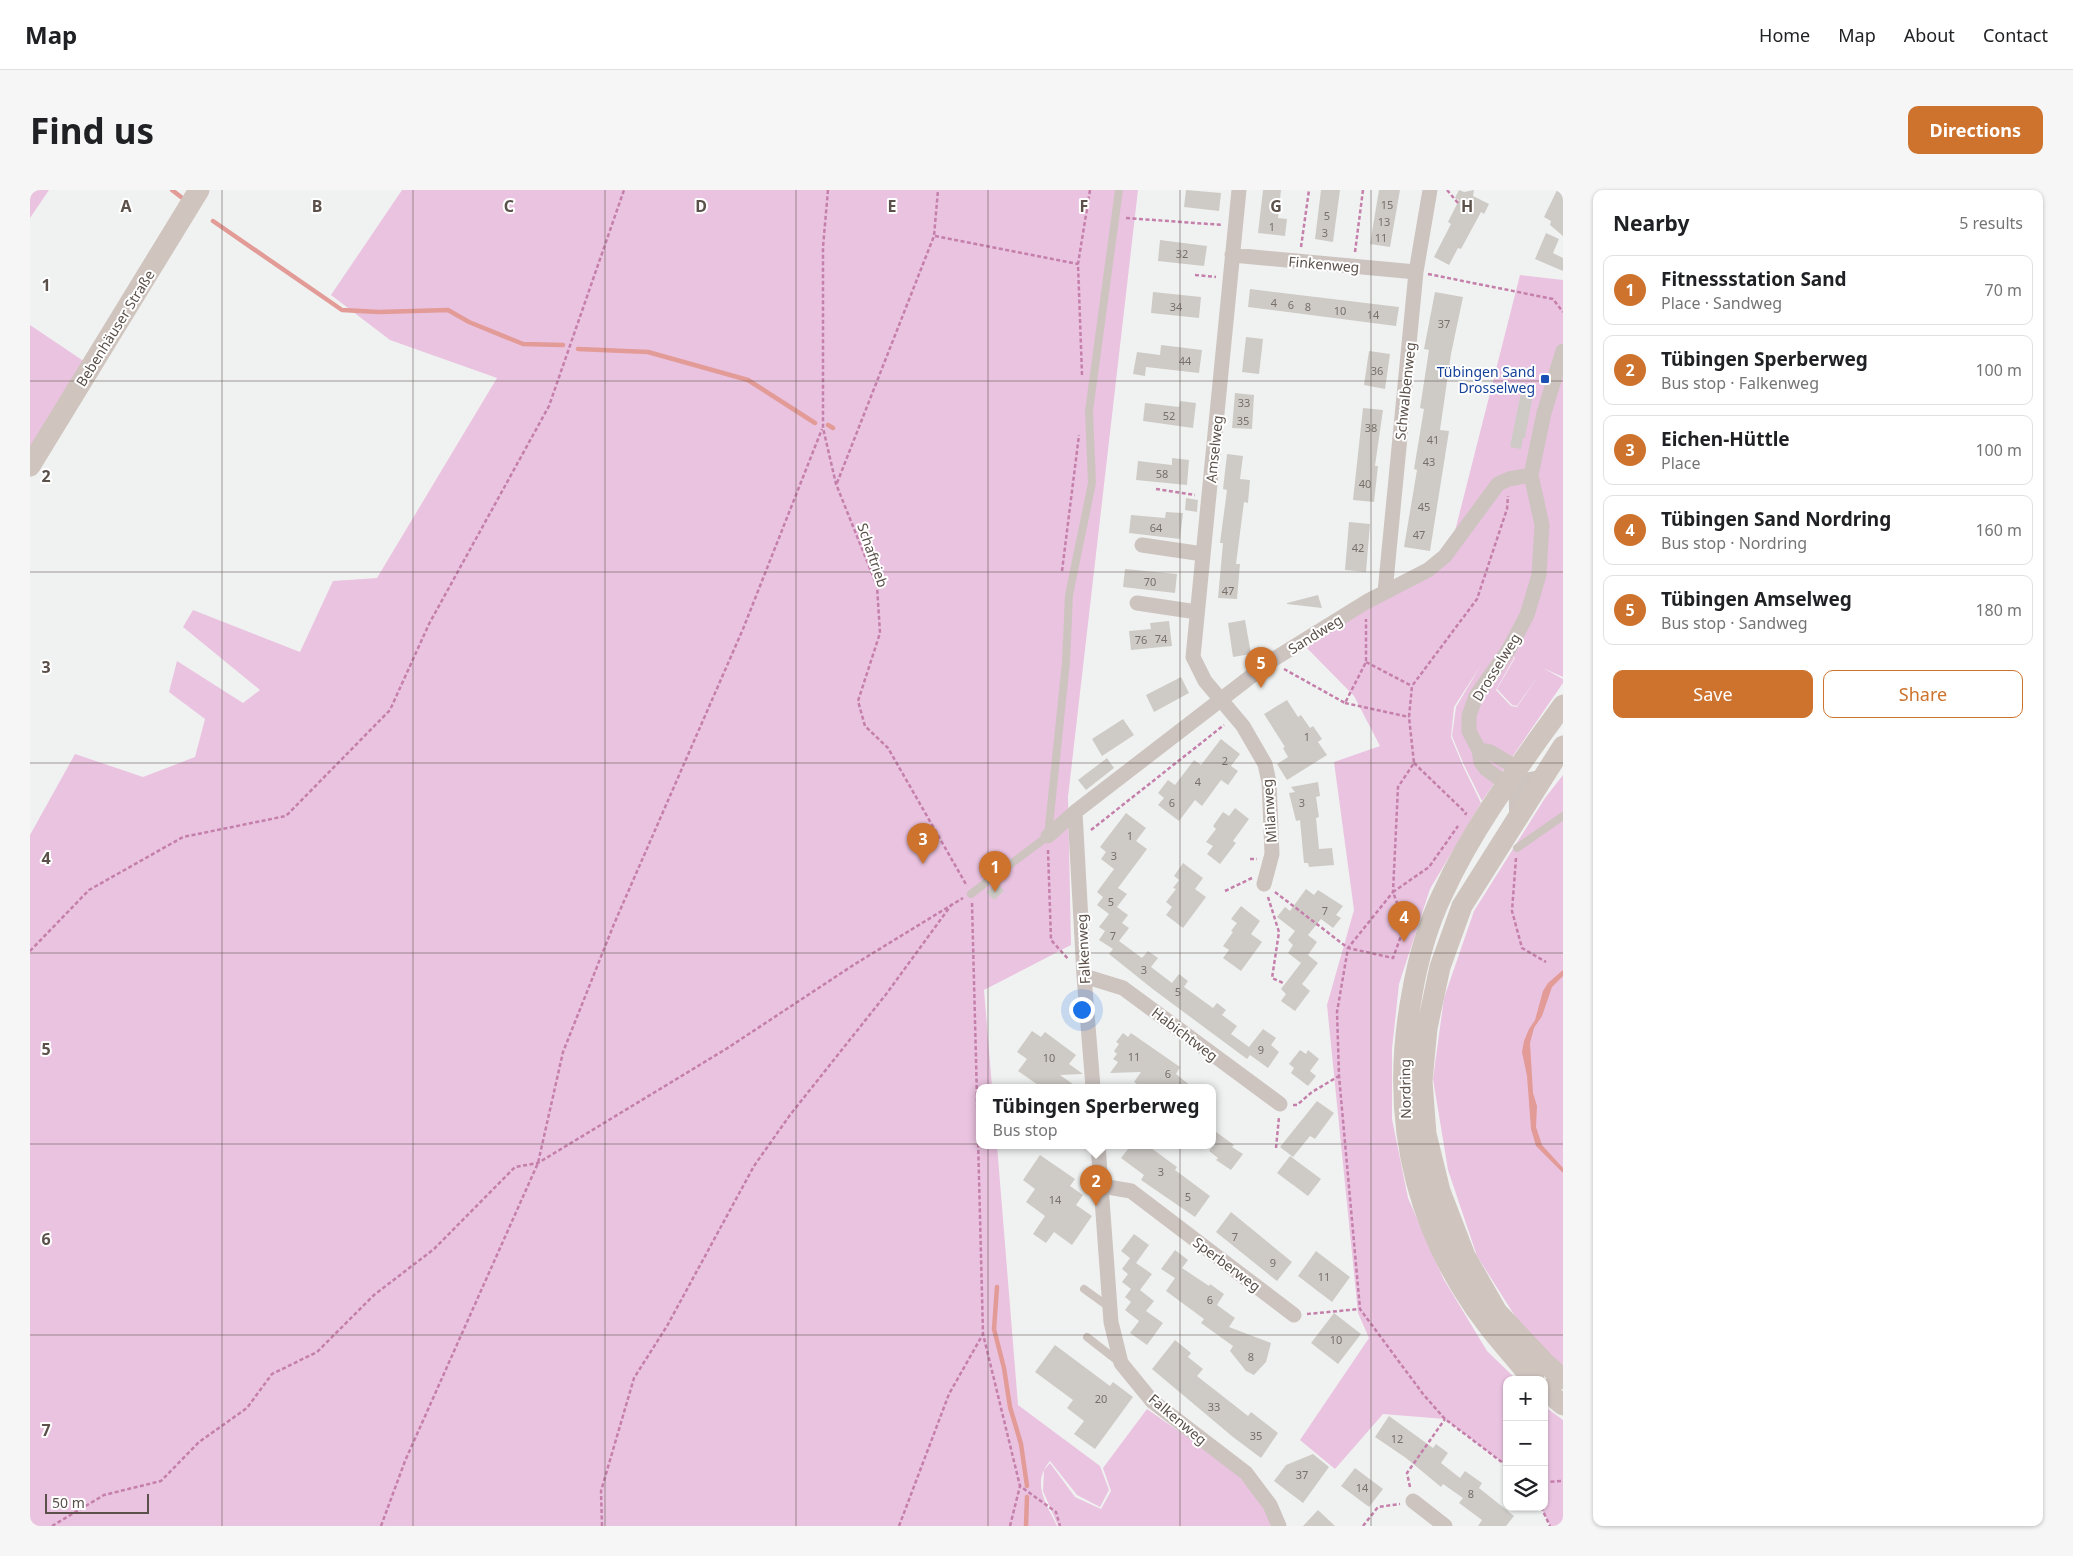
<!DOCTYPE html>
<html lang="en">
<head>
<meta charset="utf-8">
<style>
  body { margin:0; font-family:"Noto Sans",sans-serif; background:#f6f6f6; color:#202124 }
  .controls { position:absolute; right:15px; bottom:15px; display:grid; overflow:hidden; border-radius:10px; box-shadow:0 1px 4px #0004 }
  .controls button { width:45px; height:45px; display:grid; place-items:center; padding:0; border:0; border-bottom:1px solid #e0e0e0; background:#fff; color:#202124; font:25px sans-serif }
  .scale { position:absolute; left:15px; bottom:12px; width:104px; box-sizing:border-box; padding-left:5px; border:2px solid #5b504a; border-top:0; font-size:14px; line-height:18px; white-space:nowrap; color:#5b504a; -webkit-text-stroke:4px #fff; paint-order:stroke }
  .you { position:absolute; left:1051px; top:819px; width:18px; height:18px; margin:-12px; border:4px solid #fff; border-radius:50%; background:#1a73e8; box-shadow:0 0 0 8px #1a73e833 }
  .badge { display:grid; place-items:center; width:32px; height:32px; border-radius:50%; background:#cd732e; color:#fff; font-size:16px; font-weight:700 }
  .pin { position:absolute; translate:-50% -41px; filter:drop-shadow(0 1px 2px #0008) }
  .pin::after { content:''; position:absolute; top:26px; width:18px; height:15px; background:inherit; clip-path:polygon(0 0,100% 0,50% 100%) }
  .popup { position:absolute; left:946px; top:894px; width:240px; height:65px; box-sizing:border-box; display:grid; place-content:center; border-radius:10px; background:#fff; filter:drop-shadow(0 1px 4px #0005); font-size:16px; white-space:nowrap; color:#757577 }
  .popup b { font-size:19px; color:#202124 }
  .popup::after { content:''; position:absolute; left:50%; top:100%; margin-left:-10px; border:10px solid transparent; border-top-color:#fff }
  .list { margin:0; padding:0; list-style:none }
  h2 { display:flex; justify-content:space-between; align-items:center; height:65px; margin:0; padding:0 20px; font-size:21px }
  h2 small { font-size:16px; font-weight:400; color:#757577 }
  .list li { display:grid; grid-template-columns:32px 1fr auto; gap:15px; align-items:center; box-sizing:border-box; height:70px; margin:0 10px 10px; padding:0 10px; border:1px solid #e0e0e0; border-radius:10px }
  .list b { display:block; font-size:19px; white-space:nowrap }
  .list p { margin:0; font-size:16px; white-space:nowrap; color:#757577 }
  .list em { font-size:16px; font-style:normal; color:#757577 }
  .actions { display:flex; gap:10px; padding:15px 20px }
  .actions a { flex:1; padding:11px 0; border:1px solid #cd732e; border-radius:10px; text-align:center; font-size:18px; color:#cd732e }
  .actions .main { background:#cd732e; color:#fff }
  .icon { flex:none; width:28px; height:28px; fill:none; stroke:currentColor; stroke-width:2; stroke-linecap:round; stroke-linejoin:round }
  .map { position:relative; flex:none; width:1533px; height:1336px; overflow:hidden; border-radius:10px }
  header { display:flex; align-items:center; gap:30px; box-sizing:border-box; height:70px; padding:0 25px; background:#fff; border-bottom:1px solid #e0e0e0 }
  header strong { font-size:24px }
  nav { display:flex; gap:28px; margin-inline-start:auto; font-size:18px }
  .intro { display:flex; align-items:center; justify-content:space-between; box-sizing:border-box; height:120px; padding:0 30px }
  h1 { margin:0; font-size:35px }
  .button { padding:12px 22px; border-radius:10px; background:#cd732e; color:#fff; font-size:18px; font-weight:700 }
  main { display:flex; gap:30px; padding:0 30px }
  aside { flex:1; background:#fff; border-radius:10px; box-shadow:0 1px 4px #0004 }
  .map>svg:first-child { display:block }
  .green { fill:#eac3e0; fill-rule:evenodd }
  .water { fill:#e29b96 }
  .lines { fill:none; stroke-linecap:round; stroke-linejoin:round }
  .stream { stroke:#e29b96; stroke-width:4.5 }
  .building { fill:#cecbc7 }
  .path { stroke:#c47faa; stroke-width:2.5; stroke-dasharray:4 2.5; stroke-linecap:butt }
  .lane { stroke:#cdc4c0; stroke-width:8 }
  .street { stroke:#cdc4c0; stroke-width:15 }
  .secondary { stroke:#cfc4be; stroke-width:21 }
  .grid { fill:none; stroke:#5b504a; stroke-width:1; stroke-opacity:0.55 }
  .transit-dot { fill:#1a4fb4; stroke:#fff; stroke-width:2 }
  .labels { text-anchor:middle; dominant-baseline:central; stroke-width:4; stroke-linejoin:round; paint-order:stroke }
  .number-label { font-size:11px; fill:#786f69 }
  .street-label { font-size:14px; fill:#5b504a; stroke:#fff }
  .transit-label { font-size:14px; fill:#164399; stroke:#fff; text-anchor:end }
  .grid-label { font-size:16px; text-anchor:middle; font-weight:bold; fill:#5b504a; stroke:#fff; stroke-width:4; stroke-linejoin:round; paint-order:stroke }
</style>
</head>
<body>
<header>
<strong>Map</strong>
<nav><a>Home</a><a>Map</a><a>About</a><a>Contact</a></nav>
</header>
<div class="intro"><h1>Find us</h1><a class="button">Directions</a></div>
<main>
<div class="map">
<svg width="1533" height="1336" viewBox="0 0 1533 1336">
  <rect width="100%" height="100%" fill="#f0f2f1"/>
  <path class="green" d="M0,0H19L0,28Z
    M372,0H1108L1038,607L1041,755L954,800L962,897H950V955H967L988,1215L1070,1276L1079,1300L1070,1317L1047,1305L1020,1271C1001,1293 1016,1313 1027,1336H0V645L45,564L113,587L165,567L175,529L139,502L147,471L213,513L230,500L153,437L163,420L270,462L303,391L347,388L467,188L360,150L301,105Z
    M1490,85L1533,90V487L1513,478L1533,489V493L1452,611L1434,575L1422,546L1426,517L1451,475L1469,454L1451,475L1424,517L1421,547L1433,576L1451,613L1400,699L1369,794L1362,859V929L1378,1008L1413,1088L1457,1161L1487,1190H1477V1276L1415,1229L1353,1224L1305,1279L1270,1250L1339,1148L1328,1123L1297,815L1324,720L1304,572L1350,556L1324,506L1275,456L1343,416L1398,388L1425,341ZM1475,460L1485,468L1467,499L1482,515L1487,516L1510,483L1487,517L1481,516L1466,500L1484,468Z
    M0,135L61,176L0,276Z
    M1533,585V1179L1490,1134L1447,1066L1418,980L1403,889L1414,808L1444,721L1515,608Z
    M1514,1216L1533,1230V1336H1520L1511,1317H1514Z
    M1117,1219L1200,1277L1230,1309L1243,1336H1028L1013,1301L1014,1280L1020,1273L1045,1307L1071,1319L1081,1301L1073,1278Z"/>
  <path class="water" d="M1533,780V786L1522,797L1512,826L1504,838L1500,853L1503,903L1507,916L1506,937L1512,955L1533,978V983L1506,956L1501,939L1497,886L1492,862L1494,851L1499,839L1505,830L1513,801L1518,793Z"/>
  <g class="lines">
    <path class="stream" d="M142,0L151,7
      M183,31L312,120L349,122L418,120L439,132L493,154L533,155
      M548,159L618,162L718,190L785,233
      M798,235L803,238
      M967,1097L964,1139L974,1178L980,1217L991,1254L997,1296
      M996,1336L997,1307"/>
  </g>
  <path class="building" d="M1156,0L1191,3L1189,21L1154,17Z
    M1233,0H1251L1248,28L1257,29L1255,46L1228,43Z
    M1291,0H1310L1303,52L1285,49Z
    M1349,0H1370L1360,57L1340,54Z
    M1429,0L1434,2L1444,0L1443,6L1459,14L1454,24L1451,22L1431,59L1428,58L1419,75L1404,67L1421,34L1418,32L1429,10L1425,8Z
    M1527,0H1533V46L1520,35L1521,31L1514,27Z
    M1516,43L1529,49L1523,63L1533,68V81L1505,69Z
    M1130,50L1177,56L1174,76L1128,71Z
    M1220,99L1369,117L1366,136L1218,117Z
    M1123,102L1171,107L1169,128L1121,123Z
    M1405,102L1433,107L1421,164L1410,240L1419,241L1400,361L1374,357L1387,280L1384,279L1394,219L1390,218L1399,160L1394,159Z
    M1216,147L1233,149L1229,184L1212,182Z
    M1131,155L1172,160L1169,183L1116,177L1115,186L1103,184L1107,162L1130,165Z
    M1339,161L1360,164L1355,199L1334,195Z
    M1492,197L1504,199L1495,248H1493L1491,259L1480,257Z
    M1205,203L1224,205L1222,239L1202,238Z
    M1150,211L1166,213L1163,238L1113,231L1115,213L1149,217Z
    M1333,218L1353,220L1345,276H1348L1344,312L1323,310Z
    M1197,264L1213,266L1210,289L1220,290L1218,313L1214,312L1206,374H1210L1207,409L1188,408L1193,353H1190L1197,300L1193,299Z
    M1142,268L1159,270L1157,295L1106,290L1108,271L1142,275Z
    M1156,308L1168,310L1167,322L1155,320Z
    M1136,322L1153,323L1150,349L1099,343L1101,325L1135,328Z
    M1319,332L1340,334L1336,382L1315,380Z
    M1095,379L1147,384L1145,403L1093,397Z
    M1288,405L1292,418L1257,414V413Z
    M1215,430L1221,464L1203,467L1198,433Z
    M1139,431L1142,456L1101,460L1099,441L1121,439L1120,433Z
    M1151,487L1159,503L1124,522L1116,505Z
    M1257,510L1268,527L1271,525L1280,538L1283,536L1292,549L1288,552L1297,565L1257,590L1247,574L1258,567L1253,558L1255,557L1234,524Z
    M1093,529L1104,545L1072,566L1062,549Z
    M1191,549L1210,564L1201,576L1208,581L1198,595L1191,590L1172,616L1165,610L1149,631L1128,615L1134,608L1128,603L1138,590L1145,595L1164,570L1171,575Z
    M1077,568L1084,578L1056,600L1048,590Z
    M1288,592L1290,606L1286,607L1289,627L1286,628L1289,659L1302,658L1304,675L1279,677L1278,673H1274L1270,630L1266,631L1259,603L1265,602L1261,597Z
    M1205,618L1219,629L1203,651L1206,653L1190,674L1177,664L1183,656L1176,652L1186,639L1183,636L1193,622L1199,626Z
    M1096,623L1116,638L1106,651L1117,659L1088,698L1097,704L1087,717L1098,725L1092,733L1099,738L1089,751L1112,768L1118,761L1128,768L1121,777L1142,793L1149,784L1158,791L1154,797L1183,818L1187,813L1196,820L1192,825L1207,836L1201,844L1219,857L1233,839L1246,848L1241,855L1249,862L1238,878L1220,865L1217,869L1124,800L1079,764L1083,759L1069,750L1075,741L1069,737L1079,724L1067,715L1073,707L1067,702L1084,679L1071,669L1076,662L1070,657Z
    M1153,673L1173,688L1165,699L1176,707L1153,738L1136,725L1142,717L1136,712L1146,699L1143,698L1149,690L1144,686Z
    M967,693L974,701L964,710L956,702Z
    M1276,699L1284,705L1288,700L1313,716L1306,725L1311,728L1303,738L1291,729L1278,745L1287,752L1278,765L1288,773L1272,794L1280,801L1265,821L1251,811L1256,804L1251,799L1271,773L1258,763L1263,755L1258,750L1265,741L1247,727L1255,717L1260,721Z
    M1211,716L1230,731L1221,744L1232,752L1211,781L1193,768L1199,760L1193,756L1203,742L1201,741L1207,733L1201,729Z
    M1002,841L1011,847L1015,842L1046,865L1039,874L1053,884L1030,885L1047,897H1011L988,881L997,869L987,862Z
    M1093,843L1098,847L1101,843L1150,877L1146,884L1162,897H1111L1104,892L1111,882L1080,883L1088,872L1083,869L1087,864L1084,861L1089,854L1086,852Z
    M1270,860L1276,864L1278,860L1289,869L1280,881L1286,886L1278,896L1261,883L1264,878L1259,874Z
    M1287,911L1304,923L1285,949L1280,946L1263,967L1250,957Z
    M1182,939L1204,955L1202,957L1213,964L1201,980L1186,970L1188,968L1179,961L1182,957Z
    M1101,955H1117L1147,977L1145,980L1180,1006L1165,1027L1111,990L1114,985L1091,968Z
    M1010,965L1045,989L1040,996L1053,1005L1046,1015L1062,1026L1042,1055L1024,1042L1016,1053L1003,1044L1015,1026L996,1012L1005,999L993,990Z
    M1260,966L1291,989L1278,1006L1247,983Z
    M1201,1022L1262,1072L1247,1091L1186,1042Z
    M1104,1044L1119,1055L1106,1073L1122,1084L1110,1100L1124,1111L1116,1121L1133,1133L1117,1155L1100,1143L1109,1131L1095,1120L1101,1112L1095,1107L1101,1099L1092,1092L1098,1084L1092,1079L1100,1068L1091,1061Z
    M1145,1060L1158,1070L1152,1078L1179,1096L1180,1094L1194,1104L1187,1115L1205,1128L1199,1137L1241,1153L1236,1172L1224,1185L1216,1181L1200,1161L1203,1156L1171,1133L1174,1129L1136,1101L1145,1088L1131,1079Z
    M1286,1061L1320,1087L1302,1112L1268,1086Z
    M1304,1123L1331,1144L1308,1174L1281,1153Z
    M1145,1150L1161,1163L1158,1167L1173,1179L1167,1186L1218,1226L1221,1222L1248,1243L1231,1268L1203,1247L1122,1179Z
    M1025,1155L1080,1196L1083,1192L1103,1207L1065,1259L1044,1244L1054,1231L1037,1218L1043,1210L1005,1182Z
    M1359,1226L1403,1258L1406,1254L1418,1263L1411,1273L1430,1288L1435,1281L1452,1293L1449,1298L1484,1326L1476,1336H1448L1452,1330L1429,1313L1433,1308L1413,1294L1411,1297L1376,1268L1345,1247Z
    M1283,1264L1299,1277L1273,1313L1244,1291L1256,1275Z
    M1325,1278L1353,1299L1339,1317L1311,1296Z
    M1288,1320L1305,1336H1273Z"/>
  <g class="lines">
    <path class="path" d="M798,0L793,57V238L806,294L847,396L850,443L828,511L835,536L858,558L937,696
      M1417,0L1428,13
      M1096,28L1193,35
      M905,46L1048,74
      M1271,57L1279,0
      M1325,62L1333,0
      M1398,84L1523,109L1533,122
      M1165,85L1186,87
      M1052,185L1048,74L1060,0
      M807,293L904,46L908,0
      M1126,299L1165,305
      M1032,381L1049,245
      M1336,472L1382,496
      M1254,479L1315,513L1336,472V429
      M1315,513L1379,527
      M1384,573L1436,623L1435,625
      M1061,640L1194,535
      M1018,660L1021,750L1039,770
      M1486,668L1482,721L1492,758L1516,772
      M1220,669H1227
      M1195,701L1222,688
      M1245,702L1318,758L1363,768L1375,735L1363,702L1399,677L1428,636
      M1238,707L1249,742L1242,788L1253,793
      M942,713L953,1144
      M0,761L59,700L153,647L256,626L360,520L399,434L519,216L594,0
      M1263,915H1267L1282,902L1309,886
      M1246,958L1249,927
      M1277,1124L1330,1119
      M1477,1276L1415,1229L1393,1204L1330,1119L1309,886L1307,822L1318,758L1363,702L1368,597L1384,573L1379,527L1382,496L1447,409L1477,319L1478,306
      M1514,1292L1533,1291
      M1380,1297L1377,1283L1415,1229
      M1511,1317L1520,1336
      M22,1336L74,1305L131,1291L169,1252L217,1218L242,1184L287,1162L344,1105L404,1059L485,977L508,973L696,859L825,774L933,708
      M351,1336L375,1271L508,973L533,862L584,734L713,439L792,239
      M572,1336L571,1301L604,1188L637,1136L724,976L760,925L857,803L922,714
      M869,1336L919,1204L953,1144L990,1296L1026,1322L1030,1336
      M980,1336L990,1296
      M1333,1336L1348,1317L1370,1314"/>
    <path class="lane" d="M1487,658L1533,626
      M941,704L1018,646L1036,472L1039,405L1062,293L1059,221L1089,0
      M1054,1099L1079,1117
      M1057,1147L1089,1172"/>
    <path class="street" d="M1209,0L1163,467L1175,491L1213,536L1235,574L1239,592L1242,664L1234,694
      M1202,65L1386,82
      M1112,355L1173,364
      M1355,402L1386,82L1400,0
      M1107,413L1167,422
      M1449,560L1460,562L1487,578C1488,595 1485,611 1487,627
      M1513,587L1477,594L1456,579L1451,572L1449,560L1439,541V526L1446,506L1479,459L1497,425L1509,385L1512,335L1501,285L1514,223L1533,161
      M1045,622L1054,786L1063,897
      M1018,646L1045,622L1241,471L1336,412L1398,380L1415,366L1468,294L1479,289L1501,285
      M1054,786L1093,798L1250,914
      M1068,955L1081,1132L1091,1173L1122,1211L1216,1283L1240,1315L1249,1336
      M1072,996L1101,1001L1264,1125
      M1383,1311L1415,1336"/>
    <path class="secondary" d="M0,276L169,0
      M1533,556L1432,716L1410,777L1397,838L1392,891L1396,944L1410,1001L1435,1066L1467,1122L1514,1172L1533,1189
      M1504,1190C1494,1180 1486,1169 1477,1159C1388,1057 1357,936 1382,804C1388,769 1398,734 1413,703C1444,635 1490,575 1533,515
      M1514,1199L1533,1215"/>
  </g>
  <path class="grid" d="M192,0V1336M383,0V1336M575,0V1336M766,0V1336M958,0V1336M1150,0V1336M1341,0V1336M0,191H1533M0,382H1533M0,573H1533M0,763H1533M0,954H1533M0,1145H1533"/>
  <rect class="transit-dot" x="1510" y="184" width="10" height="10" rx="2.5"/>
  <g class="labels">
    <g class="number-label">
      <text x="1357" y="14">15</text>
      <text x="1297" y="25">5</text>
      <text x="1354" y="31">13</text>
      <text x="1242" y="36">1</text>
      <text x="1295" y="42">3</text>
      <text x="1351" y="47">11</text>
      <text x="1152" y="63">32</text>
      <text x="1244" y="112">4</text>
      <text x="1261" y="114">6</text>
      <text x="1146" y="116">34</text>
      <text x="1278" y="116">8</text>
      <text x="1310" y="120">10</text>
      <text x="1343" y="124">14</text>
      <text x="1414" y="133">37</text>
      <text x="1155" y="170">44</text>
      <text x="1347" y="180">36</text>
      <text x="1214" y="212">33</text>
      <text x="1139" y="225">52</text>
      <text x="1213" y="230">35</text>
      <text x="1341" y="237">38</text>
      <text x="1403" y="249">41</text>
      <text x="1399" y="271">43</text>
      <text x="1132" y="283">58</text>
      <text x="1335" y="293">40</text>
      <text x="1394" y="316">45</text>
      <text x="1126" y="337">64</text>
      <text x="1389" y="344">47</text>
      <text x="1328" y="357">42</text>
      <text x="1120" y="391">70</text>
      <text x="1198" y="400">47</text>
      <text x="1131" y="448">74</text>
      <text x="1111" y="449">76</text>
      <text x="1277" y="546">1</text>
      <text x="1195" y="570">2</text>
      <text x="1168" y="591">4</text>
      <text x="1142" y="612">6</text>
      <text x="1272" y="612">3</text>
      <text x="1100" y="645">1</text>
      <text x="1084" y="665">3</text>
      <text x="1081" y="711">5</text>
      <text x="1295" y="720">7</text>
      <text x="1083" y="745">7</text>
      <text x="1114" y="779">3</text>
      <text x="1148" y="801">5</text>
      <text x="1231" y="859">9</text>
      <text x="1104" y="866">11</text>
      <text x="1019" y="867">10</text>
      <text x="1138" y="883">6</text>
      <text x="1131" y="981">3</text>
      <text x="1158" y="1006">5</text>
      <text x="1025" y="1009">14</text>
      <text x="1205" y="1046">7</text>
      <text x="1243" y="1072">9</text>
      <text x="1294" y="1086">11</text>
      <text x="1180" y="1109">6</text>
      <text x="1306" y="1149">10</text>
      <text x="1221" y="1166">8</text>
      <text x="1071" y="1208">20</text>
      <text x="1184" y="1216">33</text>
      <text x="1226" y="1245">35</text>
      <text x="1367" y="1248">12</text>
      <text x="1272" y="1284">37</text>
      <text x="1332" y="1297">14</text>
      <text x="1441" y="1303">8</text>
    </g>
    <g class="street-label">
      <text transform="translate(1294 74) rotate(5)">Finkenweg</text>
      <text transform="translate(85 138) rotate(-58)">Bebenhäuser Straße</text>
      <text transform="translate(1375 201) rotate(-84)">Schwalbenweg</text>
      <text transform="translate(1184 259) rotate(-84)">Amselweg</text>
      <text transform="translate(843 365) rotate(71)">Schaftrieb</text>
      <text transform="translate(1285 444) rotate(-32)">Sandweg</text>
      <text transform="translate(1466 477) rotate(-58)">Drosselweg</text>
      <text transform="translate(1239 621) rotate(-94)">Milanweg</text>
      <text transform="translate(1053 759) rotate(-93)">Falkenweg</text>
      <text transform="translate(1155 844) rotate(37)">Habichtweg</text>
      <text transform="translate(1375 899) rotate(-91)">Nordring</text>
      <text transform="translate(1197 1074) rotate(37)">Sperberweg</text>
      <text transform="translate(1148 1229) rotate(40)">Falkenweg</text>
    </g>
    <g class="transit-label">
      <text x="1505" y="181">Tübingen Sand<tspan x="1505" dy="16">Drosselweg</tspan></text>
    </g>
  </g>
  <g class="grid-label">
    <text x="96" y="22">A</text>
    <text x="287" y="22">B</text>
    <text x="479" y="22">C</text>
    <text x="671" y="22">D</text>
    <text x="862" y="22">E</text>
    <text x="1054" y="22">F</text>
    <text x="1246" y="22">G</text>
    <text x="1437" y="22">H</text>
    <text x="16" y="101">1</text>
    <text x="16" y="292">2</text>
    <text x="16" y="483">3</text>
    <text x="16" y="674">4</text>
    <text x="16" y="865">5</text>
    <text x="16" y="1055">6</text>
    <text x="16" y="1246">7</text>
  </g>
</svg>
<div class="controls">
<button>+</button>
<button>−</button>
<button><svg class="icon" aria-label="layers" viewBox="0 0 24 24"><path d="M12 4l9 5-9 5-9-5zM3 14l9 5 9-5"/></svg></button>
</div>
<div class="scale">50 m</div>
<div class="you"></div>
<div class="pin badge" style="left:965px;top:702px">1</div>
<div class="pin badge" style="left:1066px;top:1016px">2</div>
<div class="popup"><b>Tübingen Sperberweg</b>Bus stop</div>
<div class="pin badge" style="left:893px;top:674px">3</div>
<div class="pin badge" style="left:1374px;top:752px">4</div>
<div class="pin badge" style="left:1231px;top:498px">5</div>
</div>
<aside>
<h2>Nearby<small>5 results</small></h2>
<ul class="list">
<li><span class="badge">1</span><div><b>Fitnessstation Sand</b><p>Place · Sandweg</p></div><em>70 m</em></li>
<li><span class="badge">2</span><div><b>Tübingen Sperberweg</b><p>Bus stop · Falkenweg</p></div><em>100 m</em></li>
<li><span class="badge">3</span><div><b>Eichen-Hüttle</b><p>Place</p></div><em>100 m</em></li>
<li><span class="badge">4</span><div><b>Tübingen Sand Nordring</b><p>Bus stop · Nordring</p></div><em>160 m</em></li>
<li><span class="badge">5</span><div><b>Tübingen Amselweg</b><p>Bus stop · Sandweg</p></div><em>180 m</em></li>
</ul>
<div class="actions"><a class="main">Save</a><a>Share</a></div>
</aside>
</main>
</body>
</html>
